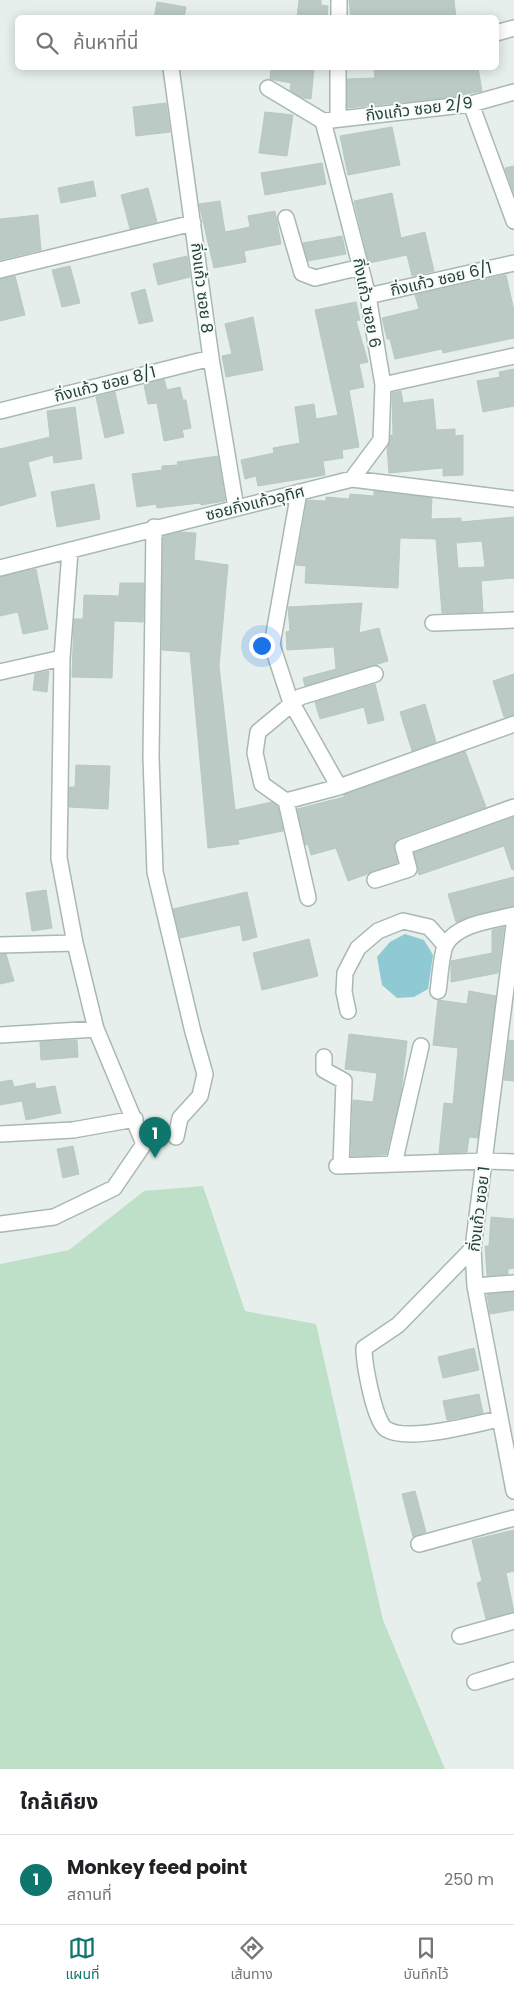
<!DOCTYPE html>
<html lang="th">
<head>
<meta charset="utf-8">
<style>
  body { margin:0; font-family:Poppins,"Noto Sans Thai",sans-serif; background:#f2f2f2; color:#202124 }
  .you { position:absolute; left:261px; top:645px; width:18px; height:18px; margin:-12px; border:4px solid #fff; border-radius:50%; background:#1a73e8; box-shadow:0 0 0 8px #1a73e833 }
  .badge { display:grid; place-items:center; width:32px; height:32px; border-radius:50%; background:#0f766e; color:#fff; font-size:16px; font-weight:700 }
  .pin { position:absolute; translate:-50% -41px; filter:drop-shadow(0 1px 2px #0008) }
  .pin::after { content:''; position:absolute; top:26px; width:18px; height:15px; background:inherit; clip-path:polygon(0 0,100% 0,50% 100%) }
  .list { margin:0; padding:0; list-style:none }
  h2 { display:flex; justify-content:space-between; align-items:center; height:65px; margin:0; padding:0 20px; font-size:21px }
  h2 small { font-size:16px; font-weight:400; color:#757577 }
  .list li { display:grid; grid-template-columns:32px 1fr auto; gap:15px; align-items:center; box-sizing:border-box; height:90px; padding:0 20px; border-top:1px solid #e0e0e0 }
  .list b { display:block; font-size:19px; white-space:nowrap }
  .list p { margin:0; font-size:16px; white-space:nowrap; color:#757577 }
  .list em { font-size:16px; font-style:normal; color:#757577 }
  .icon { flex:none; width:28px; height:28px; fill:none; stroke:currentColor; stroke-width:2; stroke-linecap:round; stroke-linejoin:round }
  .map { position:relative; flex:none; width:514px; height:1769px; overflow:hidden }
  .search { position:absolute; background:#fff; box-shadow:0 2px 12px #0003; left:15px; right:15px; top:15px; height:55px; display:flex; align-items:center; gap:12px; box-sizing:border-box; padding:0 18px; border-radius:8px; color:#757577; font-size:19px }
  .sheet { height:155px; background:#fff }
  nav { display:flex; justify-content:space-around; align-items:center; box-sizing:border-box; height:70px; border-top:1px solid #e0e0e0; background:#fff; font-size:14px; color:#757577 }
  nav a { display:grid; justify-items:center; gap:2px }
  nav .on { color:#0f766e }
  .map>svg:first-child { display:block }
  .green { fill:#bfe0c8 }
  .water { fill:#8ec9d4 }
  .building { fill:#bbcac4; stroke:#b8c9c2; fill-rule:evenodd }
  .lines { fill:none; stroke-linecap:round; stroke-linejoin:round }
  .minor-casing { stroke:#a8b8b2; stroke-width:18 }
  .minor { stroke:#fff; stroke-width:15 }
  .labels { text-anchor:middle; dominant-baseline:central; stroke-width:4; stroke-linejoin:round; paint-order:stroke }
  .street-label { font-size:16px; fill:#24423a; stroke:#f7fbf9 }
</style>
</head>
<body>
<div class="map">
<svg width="514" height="1769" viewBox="0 0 514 1769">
  <rect width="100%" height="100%" fill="#e6efeb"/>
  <path class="green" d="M203,1186L245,1311L316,1324L383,1620L445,1769H0V1264L69,1250L144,1191Z"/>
  <path class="water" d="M405,934L424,940L433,955L428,989L414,997L397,998L382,985L377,957L390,942Z"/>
  <path class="building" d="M299,0H321V5L328,6L327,18H297Z
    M349,0H454L456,18H351Z
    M157,2L186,7L184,18H154Z
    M271,68H314L311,99L303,98L290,91L291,83L270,79Z
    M395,68H478L482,91L451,97L347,108V79L375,78L374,69Z
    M166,103L170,132L136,136L133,107Z
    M265,112L293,115L287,156L259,153Z
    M392,127L400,165L348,175L340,136Z
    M322,163L326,184L265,195L261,173Z
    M514,166V194L505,168Z
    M93,181L96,196L61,203L58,188Z
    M148,188L157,222L130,229L121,195Z
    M392,193L401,238L425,232L434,271L412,276L407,255L369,263L354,201Z
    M220,201L225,232L250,227L248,216L275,211L281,244L244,251L246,262L214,268L199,204Z
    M38,215L41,250L0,260V219Z
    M342,236L346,254L308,261L303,243Z
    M187,256L190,277L158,285L153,264Z
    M70,266L80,303L62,307L52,270Z
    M506,275L514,311V338L443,353L442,349L395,359L390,339H387L382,318L419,309L415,295Z
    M15,276L25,315L0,321V279Z
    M145,289L153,321L139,324L131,293Z
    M356,302L360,320L356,321L368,362L359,364L364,387L349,390L359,447L342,450L343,458L323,461L325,475L258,486L256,476L245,479L241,460L274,453L273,448L300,443L295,407L314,404L316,419L338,415L315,310Z
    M253,317L263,370L226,377L222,356L232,354L225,324Z
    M514,369V406L483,412L477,381L500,377L499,372Z
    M164,379L167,390L180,387L183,400H186L191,428L182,430L184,437L164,441L157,403L148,404L144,385Z
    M401,391L403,403L433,399L436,430L455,429V436L463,435V475L443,476V468L389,473L387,447L391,435H393L392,393Z
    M115,392L124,433L105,438L96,397Z
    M75,407L82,459L54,463L53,455L28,462L36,496L0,506V449L50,437L47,411Z
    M218,456L225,501L201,505L200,503L157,508L156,504L137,507L132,474L162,470V466L178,465L177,462Z
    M94,484L100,519L57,527L51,492Z
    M374,491L432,498L431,519L461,518V522L514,517V578L481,581L483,612L442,613L436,539L400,538L398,588L305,583L306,566L296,565L307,500L326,501V497L349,499L350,494L374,496ZM482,541L485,567L458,568L456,543Z
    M181,532L196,533L194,560L228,565L219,666L235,810L272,802L278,807L283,831L238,840L239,844L208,848L190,652L162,650L163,536Z
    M36,569L48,629L23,634L18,612L0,616V577Z
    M120,583H144L143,622L114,621L112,678L72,677L74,619H83L84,595L119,596Z
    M362,603L359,633L379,628L388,661L305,686L303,678L336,669L334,647L287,650L286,632L290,631L288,607Z
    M49,671L47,692L33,690L35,674Z
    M514,674V715L504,717L493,681Z
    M375,684L384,720L368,724L364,707L320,719L315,702Z
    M425,704L436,742L412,751L400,712Z
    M465,751L486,807L399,838L394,845L398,863L348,881L336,848L311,855L308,844L305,845L297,809L344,797V795Z
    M76,765L110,766L108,809L69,807V787H75Z
    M514,817V869L512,870L504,846L419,875L414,853Z
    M514,877V906L474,915L456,922L448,894Z
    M46,890L52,928L32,931L26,893Z
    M247,892L257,937L243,941L240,925L180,938L173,909Z
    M504,927L498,973L451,982V961L492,953V930Z
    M309,939L318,976L262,990L253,953Z
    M0,954H6L14,981L0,984Z
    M469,991L496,996L478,1138L469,1137L467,1152L439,1153L444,1103L453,1104L458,1048L433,1045L438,1000L467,1004Z
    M349,1034L407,1041L401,1093L386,1155L351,1156L353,1100L373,1102L377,1073L345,1069Z
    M77,1040L78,1057L41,1060L40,1042Z
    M509,1040L514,1041V1081L504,1080Z
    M12,1080L14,1087L35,1083L36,1089L55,1086L61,1113L26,1120L22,1101L0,1105V1082Z
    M73,1146L79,1174L63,1178L57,1149Z
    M491,1217L514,1219V1268L508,1269V1274L487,1276L485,1246H489Z
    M514,1292V1310L490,1314L487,1294Z
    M474,1348L479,1370L443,1378L438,1357Z
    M479,1394L483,1413L447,1420L443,1401Z
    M415,1491L426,1532L413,1537L402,1494Z
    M514,1530V1571L506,1573L514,1612L486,1619L477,1583L482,1581L472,1540Z"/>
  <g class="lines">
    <defs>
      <path id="minor" d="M339,18V0
        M496,33L514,28
        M171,68L211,358L236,508
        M268,88L323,121
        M471,104L514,221
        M338,119V68
        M323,121L368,296L383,385L381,440L352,479
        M323,121L471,104L514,92
        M286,218L302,273L315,278L361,267
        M0,270L193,223
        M368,296L514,263
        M383,385L514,356
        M0,411L211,358
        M299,492L272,645L290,700L339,787
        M154,527L151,757L155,872L193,1032L205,1074L200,1096L180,1118L176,1137
        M0,568L352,479L514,499
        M433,623L514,620
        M0,672L62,658
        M286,801L339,787L514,724
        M375,880L409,869L403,847L514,807
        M308,898L286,801L262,784L255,753L258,732L300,697L375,674
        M514,925L473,1248L475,1286L514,1491
        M0,945L75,943
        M438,991C440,979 441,953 446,944C459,923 492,921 514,915
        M348,1011L344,992L345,973L358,948L378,931L403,921L429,927L445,945
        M0,1035L96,1029
        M324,1057V1070L344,1081L341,1166
        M0,1134L73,1130L135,1119
        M394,1164L421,1046
        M337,1166L485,1161L514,1162
        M0,1224L54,1217L114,1188L144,1144L96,1029L75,943L59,858L62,658L70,551
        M473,1248L398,1325L364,1348C364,1363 374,1421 386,1429C407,1443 474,1424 499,1419
        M475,1286L514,1283
        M419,1544L514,1518
        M460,1636L514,1621
        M475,1682L514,1670"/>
    </defs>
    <use href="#minor" class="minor-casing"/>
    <use href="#minor" class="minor"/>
  </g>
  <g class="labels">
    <g class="street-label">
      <text transform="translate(419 109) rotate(-7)">กิ่งแก้ว ซอย 2/9</text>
      <text transform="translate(441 279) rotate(-13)">กิ่งแก้ว ซอย 6/1</text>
      <text transform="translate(202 288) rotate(83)">กิ่งแก้ว ซอย 8</text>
      <text transform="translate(367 303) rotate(79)">กิ่งแก้ว ซอย 6</text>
      <text transform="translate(105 384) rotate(-14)">กิ่งแก้ว ซอย 8/1</text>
      <text transform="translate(255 503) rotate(-14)">ซอยกิ่งแก้วอุทิศ</text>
      <text transform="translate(479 1209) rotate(-83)">กิ่งแก้ว ซอย 1</text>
    </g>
  </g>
</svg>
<div class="you"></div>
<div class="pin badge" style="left:155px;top:1158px">1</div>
<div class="search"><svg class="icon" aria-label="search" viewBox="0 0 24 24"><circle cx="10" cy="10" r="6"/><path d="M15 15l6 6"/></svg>ค้นหาที่นี่</div>
</div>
<section class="sheet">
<h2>ใกล้เคียง<small></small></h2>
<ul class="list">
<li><span class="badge">1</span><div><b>Monkey feed point</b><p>สถานที่</p></div><em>250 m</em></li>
</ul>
</section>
<nav>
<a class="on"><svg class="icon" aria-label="map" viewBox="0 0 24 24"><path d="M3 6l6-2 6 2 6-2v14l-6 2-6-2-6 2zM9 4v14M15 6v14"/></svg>แผนที่</a>
<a><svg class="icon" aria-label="directions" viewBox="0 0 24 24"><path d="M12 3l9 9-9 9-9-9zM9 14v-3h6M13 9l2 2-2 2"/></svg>เส้นทาง</a>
<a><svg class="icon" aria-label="saved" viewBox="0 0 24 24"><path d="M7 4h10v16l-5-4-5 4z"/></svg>บันทึกไว้</a>
</nav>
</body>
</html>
